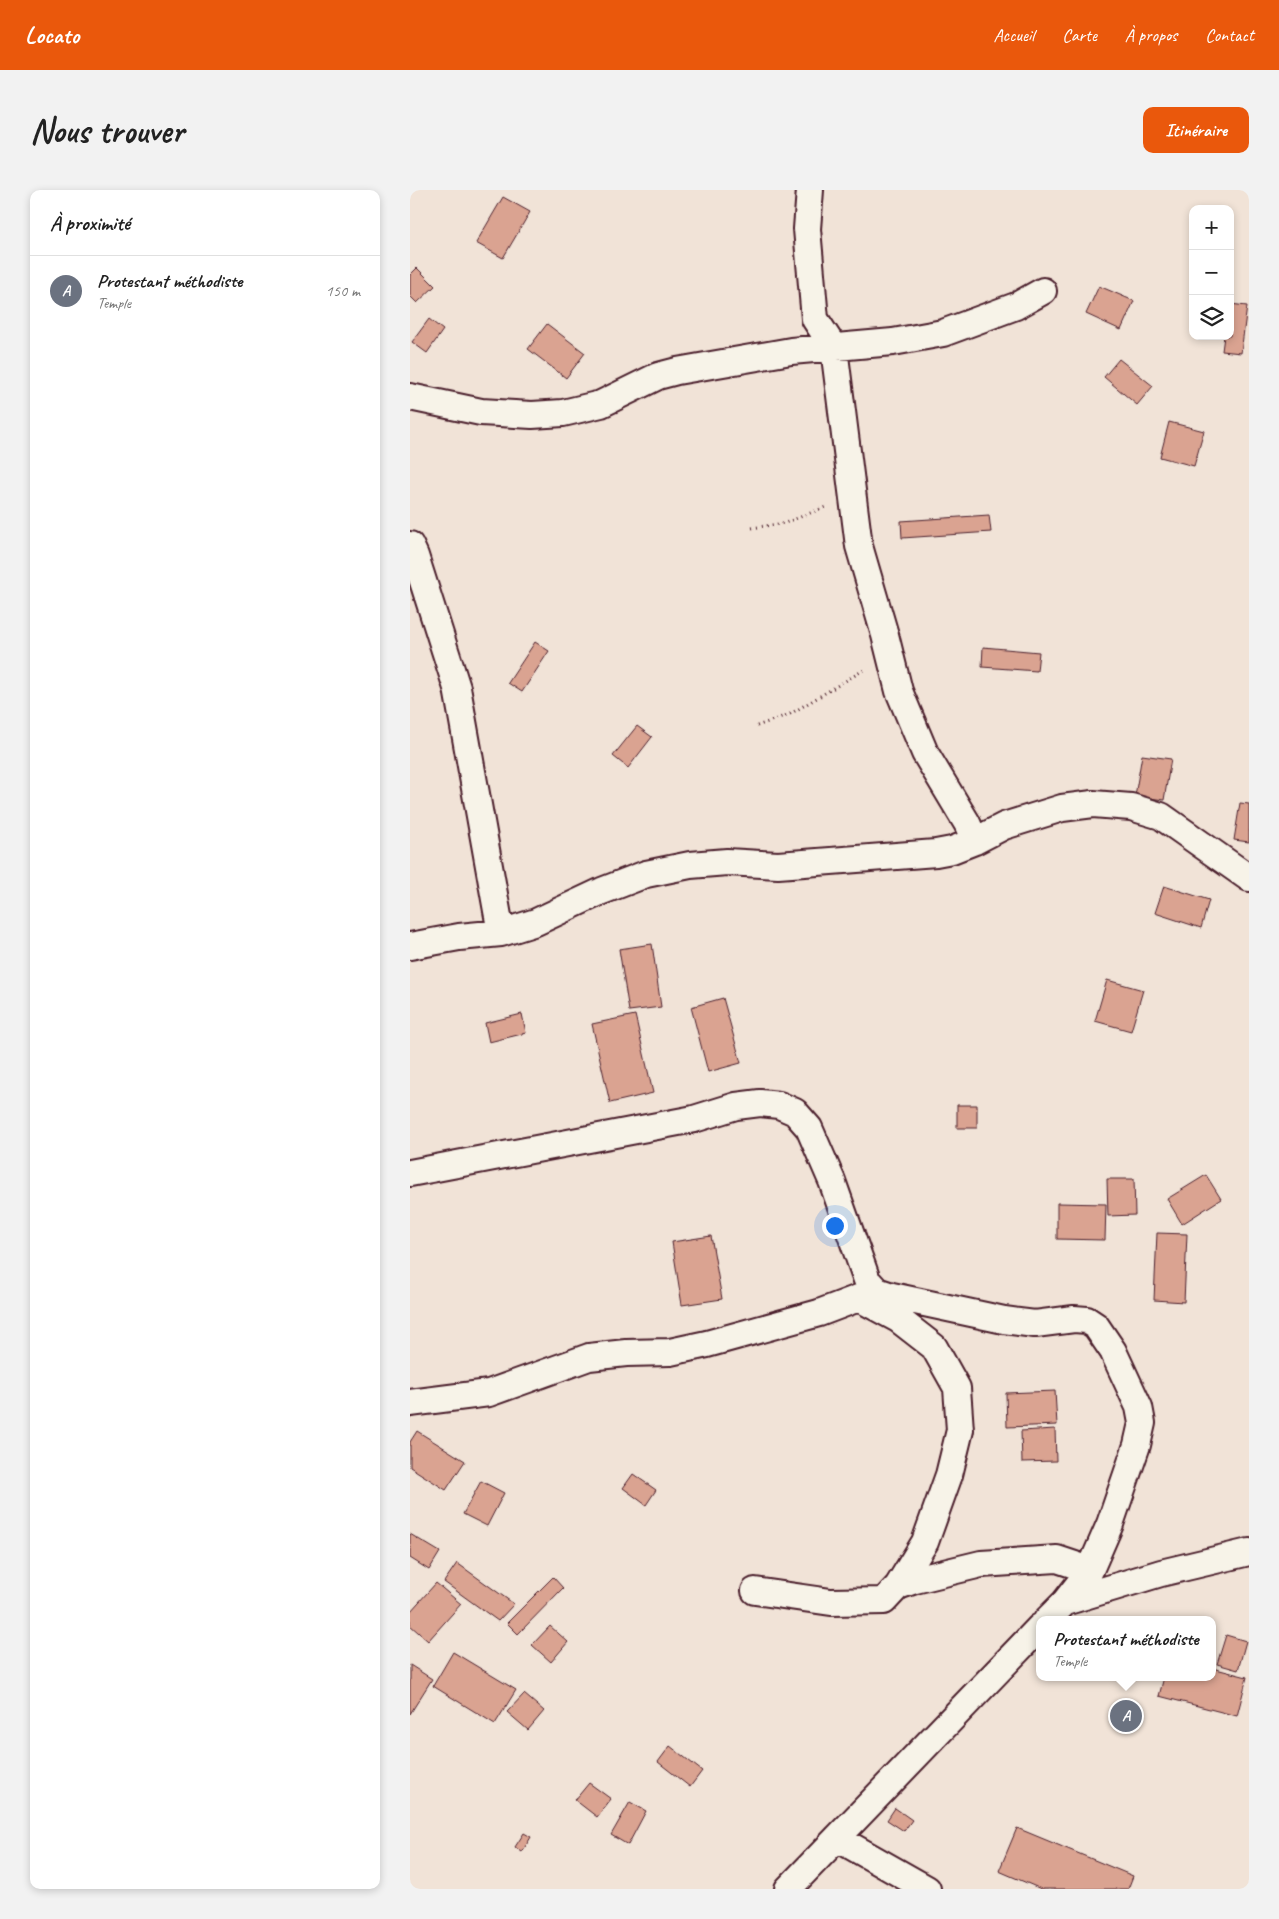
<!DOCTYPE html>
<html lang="fr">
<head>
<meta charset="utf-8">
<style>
  body { margin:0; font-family:Caveat,sans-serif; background:#f2f2f2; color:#222 }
  .controls { position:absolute; right:15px; top:15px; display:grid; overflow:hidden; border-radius:10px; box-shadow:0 2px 8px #0003 }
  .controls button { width:45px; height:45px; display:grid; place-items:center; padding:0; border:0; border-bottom:1px solid #e0e0e0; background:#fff; color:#222; font:25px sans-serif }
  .you { position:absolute; left:424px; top:1035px; width:18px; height:18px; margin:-12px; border:4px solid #fff; border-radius:50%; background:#1a73e8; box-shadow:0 0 0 8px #1a73e833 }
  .badge { display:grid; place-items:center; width:32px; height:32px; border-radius:50%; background:#ea580c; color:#fff; font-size:16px; font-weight:700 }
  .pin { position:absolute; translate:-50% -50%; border:2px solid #fff; box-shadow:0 1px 5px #0006 }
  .popup { position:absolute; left:626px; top:1426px; width:180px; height:65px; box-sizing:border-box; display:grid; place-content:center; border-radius:10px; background:#fff; filter:drop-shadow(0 1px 4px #0005); font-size:16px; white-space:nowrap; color:#767676 }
  .popup b { font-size:19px; color:#222 }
  .popup::after { content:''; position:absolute; left:50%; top:100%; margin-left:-10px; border:10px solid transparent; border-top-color:#fff }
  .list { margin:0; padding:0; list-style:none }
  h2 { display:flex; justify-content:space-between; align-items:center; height:65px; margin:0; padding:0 20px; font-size:21px }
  h2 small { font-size:16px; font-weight:400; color:#767676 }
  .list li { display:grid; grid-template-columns:32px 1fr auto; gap:15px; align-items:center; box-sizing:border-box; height:70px; padding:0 20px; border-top:1px solid #e0e0e0 }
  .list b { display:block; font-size:19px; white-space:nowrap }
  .list p { margin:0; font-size:16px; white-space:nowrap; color:#767676 }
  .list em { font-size:16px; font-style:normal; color:#767676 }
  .icon { flex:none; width:28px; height:28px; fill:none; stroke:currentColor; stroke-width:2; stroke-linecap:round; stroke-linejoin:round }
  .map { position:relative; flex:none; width:839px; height:1699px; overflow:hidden; border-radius:10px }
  header { display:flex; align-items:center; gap:30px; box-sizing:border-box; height:70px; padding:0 25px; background:#ea580c; color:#fff }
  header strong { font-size:24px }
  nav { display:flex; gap:28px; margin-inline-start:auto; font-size:18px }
  .intro { display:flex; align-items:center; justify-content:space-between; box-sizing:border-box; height:120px; padding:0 30px }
  h1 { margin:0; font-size:35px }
  .button { padding:12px 22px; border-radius:10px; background:#ea580c; color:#fff; font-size:18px; font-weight:700 }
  main { display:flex; gap:30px; padding:0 30px }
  aside { flex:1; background:#fff; border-radius:10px; box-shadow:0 2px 8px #0003 }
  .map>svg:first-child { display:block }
  .building { fill:#daa391; stroke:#4a1f2b }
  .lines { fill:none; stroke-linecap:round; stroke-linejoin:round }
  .minor-casing { stroke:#4a1f2b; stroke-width:30 }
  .path { stroke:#4a1f2b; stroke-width:3; stroke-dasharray:1 4; stroke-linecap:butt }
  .minor { stroke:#f7f3e8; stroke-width:26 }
</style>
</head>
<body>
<header>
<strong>Locato</strong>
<nav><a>Accueil</a><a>Carte</a><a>À propos</a><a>Contact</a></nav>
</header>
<div class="intro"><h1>Nous trouver</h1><a class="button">Itinéraire</a></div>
<main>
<aside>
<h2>À proximité<small></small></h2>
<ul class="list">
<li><span class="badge" style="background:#6b7280">A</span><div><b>Protestant méthodiste</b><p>Temple</p></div><em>150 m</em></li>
</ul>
</aside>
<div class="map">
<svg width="839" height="1699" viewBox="0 0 839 1699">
  <rect width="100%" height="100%" fill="#f1e3d7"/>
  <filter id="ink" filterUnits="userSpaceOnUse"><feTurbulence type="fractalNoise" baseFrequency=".02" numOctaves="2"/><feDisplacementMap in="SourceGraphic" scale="10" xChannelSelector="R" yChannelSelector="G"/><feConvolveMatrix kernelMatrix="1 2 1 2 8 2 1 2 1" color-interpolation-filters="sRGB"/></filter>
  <g filter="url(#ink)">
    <path class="building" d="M93,7L120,22L93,68L66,53Z
      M7,78L25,96L7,113L0,106V85Z
      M689,96L724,111L711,140L676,124Z
      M820,114L837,116L831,163L812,161L814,146H820Z
      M19,129L33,140L17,163L2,152Z
      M137,134L175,163L156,188L118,159Z
      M709,169L743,196L727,215L694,187Z
      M759,232L794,241L784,276L750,267Z
      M579,325L581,342L492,348L491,331Z
      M125,452L139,461L112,502L98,493Z
      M573,457L629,462L627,481L572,477Z
      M227,536L242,547L218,578L203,566Z
      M732,565L761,569L754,610L725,606Z
      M830,613L839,614V652L824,650Z
      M754,696L799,710L791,738L745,723Z
      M242,754L251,817L219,821L209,759Z
      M697,790L733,800L721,841L685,831Z
      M313,808L331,873L298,882L281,817Z
      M112,824L116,843L79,852L75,833Z
      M225,825L243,903L200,913L182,834Z
      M547,915H567V938H547Z
      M796,985L811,1009L772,1034L757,1009Z
      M697,989H724L725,1025L698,1026Z
      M647,1013L696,1014L695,1050L647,1049Z
      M747,1043L777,1044L774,1112L744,1110Z
      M301,1046L312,1109L272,1115L262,1052Z
      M645,1201L647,1235L597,1237L596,1203Z
      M645,1239L646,1271L612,1272L611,1241Z
      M7,1241L55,1271L36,1300L0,1277V1252Z
      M223,1284L246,1300L236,1315L213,1298Z
      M71,1291L94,1303L77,1336L53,1324Z
      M0,1344L30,1362L19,1380L0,1368Z
      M47,1373L104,1414L88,1431L34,1392Z
      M143,1387L153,1398L108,1444L97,1433Z
      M26,1393L51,1414L18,1451L0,1435V1422Z
      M140,1436L158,1452L141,1472L122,1455Z
      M816,1445L836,1451L828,1480L807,1474Z
      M43,1462L106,1500L85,1534L23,1496Z
      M0,1475L22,1489L0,1524Z
      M802,1478L837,1487L827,1526L749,1506L754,1487H802Z
      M114,1504L134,1521L118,1540L97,1522Z
      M260,1556L292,1581L280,1597L248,1572Z
      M179,1593L201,1609L187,1627L165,1610Z
      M220,1612L236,1621L218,1655L201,1645Z
      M485,1618L502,1630L494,1641L477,1630Z
      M607,1638L723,1686L718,1699H631L589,1681Z
      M114,1643L121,1647L112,1662L105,1657Z"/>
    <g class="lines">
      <defs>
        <path id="minor" d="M400,0L397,39L405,129L424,158L449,356L475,445L489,501L515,563L557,633L565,651L594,636L652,618L683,614L721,617L751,626L839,688
          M0,207L71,222L122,225L153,223L191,214L248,186L267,181L381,161L483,152L533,143L606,116L633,101
          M0,355L5,366L47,498L91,743
          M0,756L49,747L91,743L126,732L192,701L236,684L280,675L317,672L368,675L526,663L542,660L565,651
          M0,983L284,929L326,916L350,913L369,915L385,922L399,938L422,991L457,1090L467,1101L482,1106L594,1130L625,1134L664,1129L677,1130L686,1136L703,1161L729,1217L732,1233L727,1255L700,1334L680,1380L655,1412L637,1430
          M449,1108L488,1129L524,1157L547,1198L550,1240L539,1285L515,1352L488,1396
          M0,1213L79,1203L179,1167L216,1163L260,1162L297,1154L409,1123L467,1101
          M345,1401L421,1412L474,1411L488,1396L505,1390L571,1374L647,1369L680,1380
          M655,1412L751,1383L839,1362
          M427,1648L517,1699
          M378,1699L630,1437"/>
      </defs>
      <use href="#minor" class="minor-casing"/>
      <path class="path" d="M342,338L375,333L418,316
        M347,536L380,524L457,478"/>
      <use href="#minor" class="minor"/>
    </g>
  </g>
</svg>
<div class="controls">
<button>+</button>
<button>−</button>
<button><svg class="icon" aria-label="layers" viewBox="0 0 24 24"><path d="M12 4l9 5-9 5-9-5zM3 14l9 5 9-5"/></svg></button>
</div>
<div class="you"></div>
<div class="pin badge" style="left:716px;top:1526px;background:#6b7280">A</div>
<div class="popup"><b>Protestant méthodiste</b>Temple</div>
</div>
</main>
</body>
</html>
